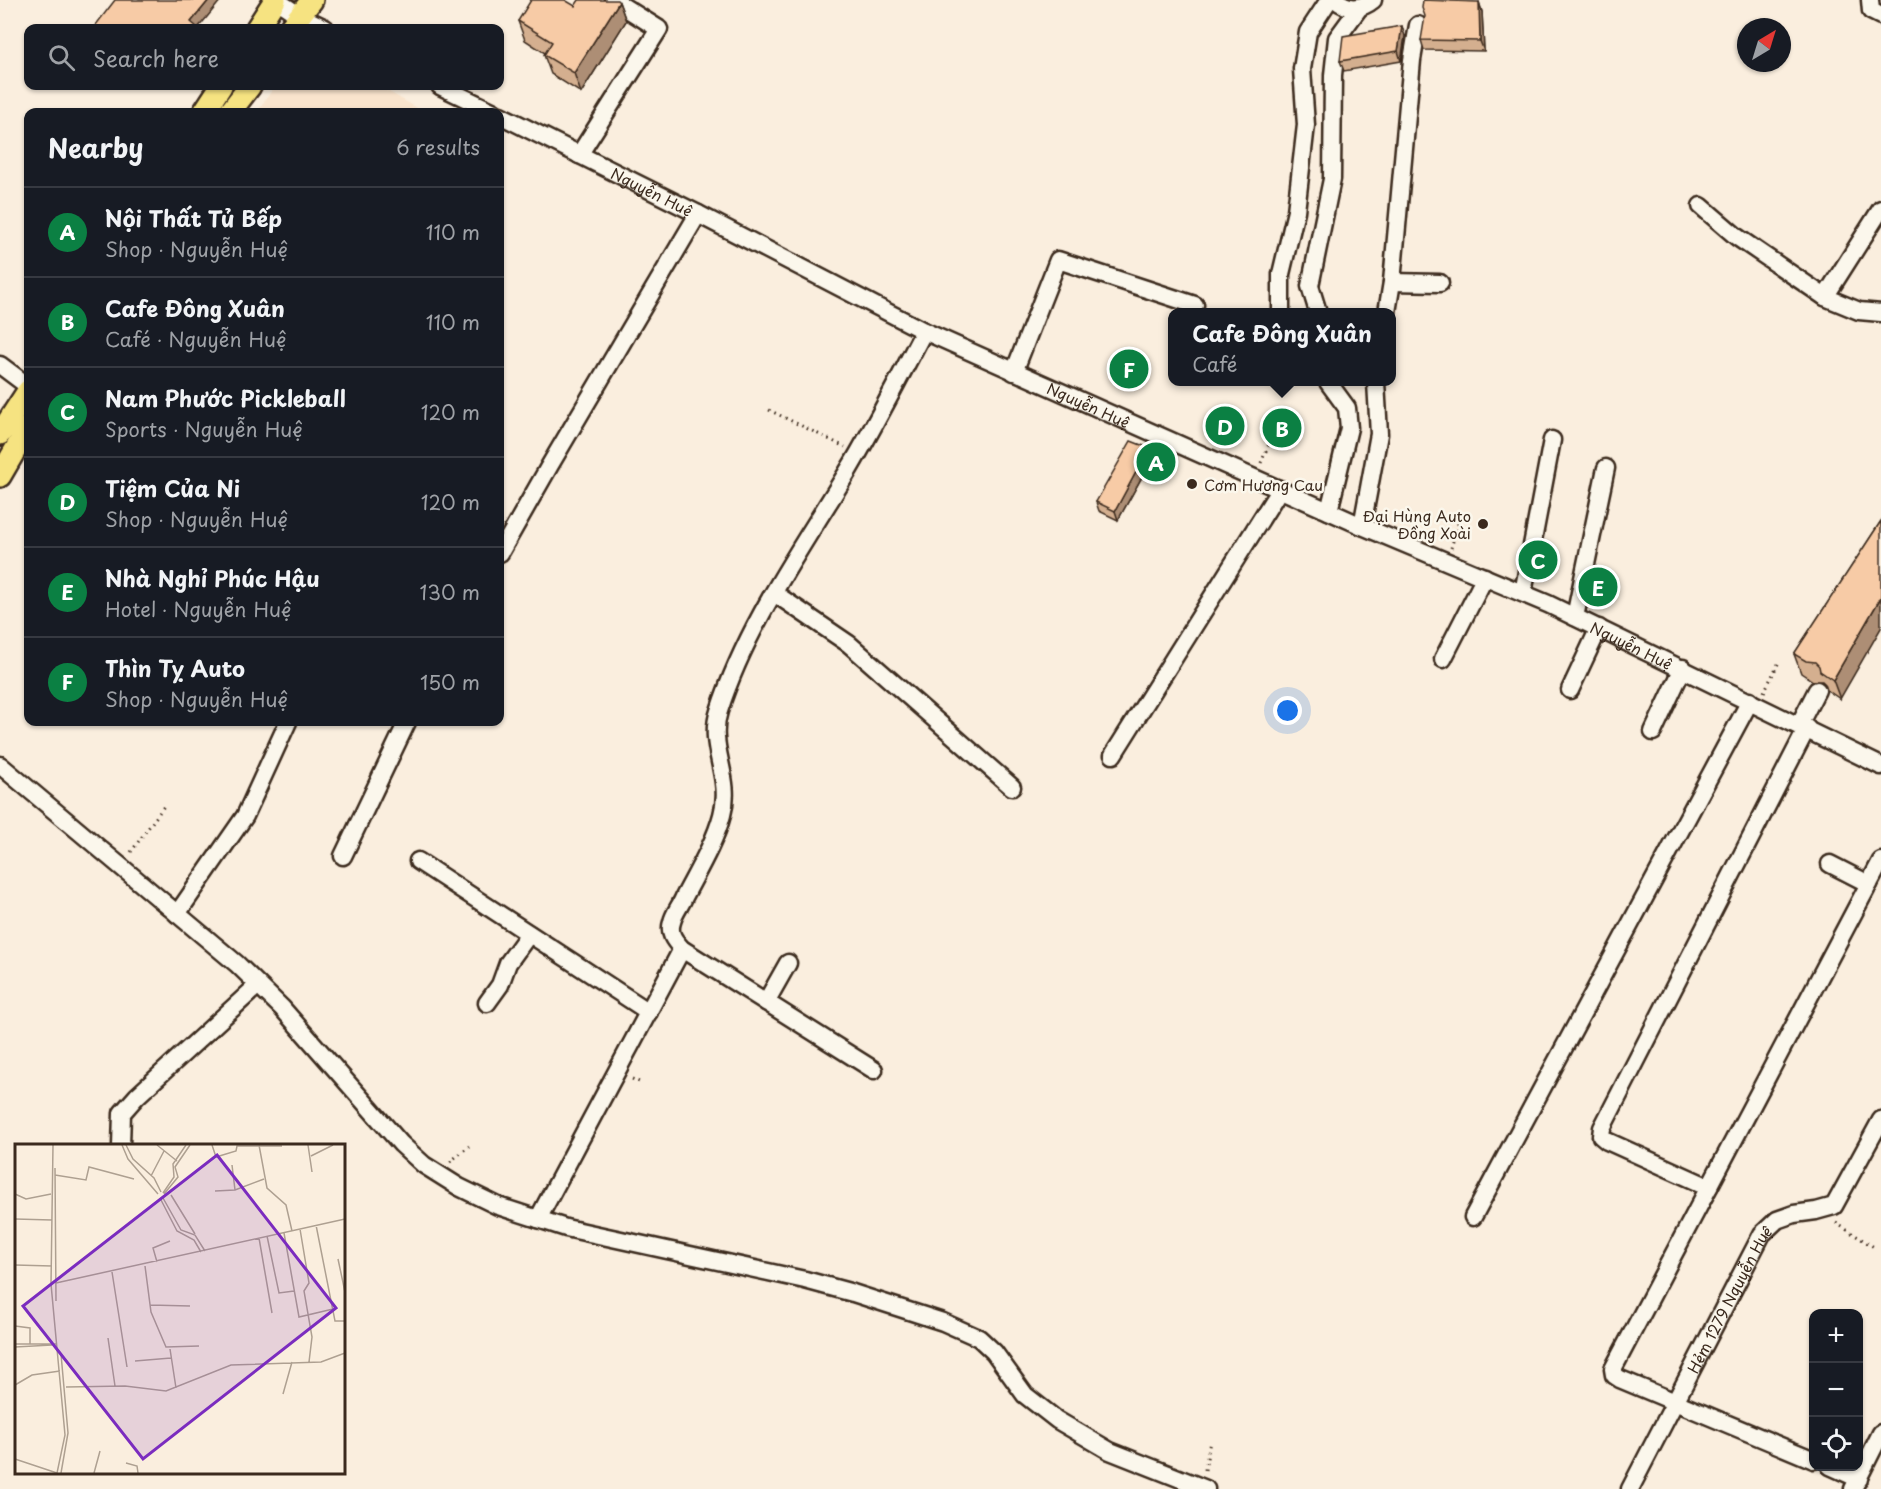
<!DOCTYPE html>
<html lang="en">
<head>
<meta charset="utf-8">
<style>
  body { margin:0; font-family:"Playpen Sans",sans-serif; background:#20242c; color:#f1f3f6 }
  .controls { position:absolute; right:18px; bottom:18px; display:grid; overflow:hidden; border-radius:12px; box-shadow:0 2px 4px #0004 }
  .controls button { width:54px; height:54px; display:grid; place-items:center; padding:0; border:0; border-bottom:2px solid #363941; background:#171b24; color:#f1f3f6; font:30px sans-serif }
  .compass { position:absolute; left:1737px; top:18px; width:54px; height:54px; border-radius:50%; background:#171b24; box-shadow:0 2px 4px #0004; rotate:38deg }
  .you { position:absolute; left:1288px; top:711px; width:21px; height:21px; margin:-15px; border:4px solid #fff; border-radius:50%; background:#1a73e8; box-shadow:0 0 0 9px #1a73e833 }
  .badge { display:grid; place-items:center; width:39px; height:39px; border-radius:50%; background:#0b8043; color:#fff; font-size:20px; font-weight:700 }
  .pin { position:absolute; translate:-50% -50%; border:3px solid #fff; box-shadow:0 2px 6px #0006 }
  .popup { position:absolute; left:1168px; top:308px; width:228px; height:78px; box-sizing:border-box; display:grid; place-content:center; border-radius:12px; background:#171b24; filter:drop-shadow(0 2px 4px #0005); font-size:20px; white-space:nowrap; color:#9ea1a6 }
  .popup b { font-size:22px; color:#f1f3f6 }
  .popup::after { content:''; position:absolute; left:50%; top:100%; margin-left:-12px; border:12px solid transparent; border-top-color:#171b24 }
  .list { margin:0; padding:0; list-style:none }
  h2 { display:flex; justify-content:space-between; align-items:center; height:78px; margin:0; padding:0 24px; font-size:26px }
  h2 small { font-size:20px; font-weight:400; color:#9ea1a6 }
  .list li { display:grid; grid-template-columns:39px 1fr auto; gap:18px; align-items:center; box-sizing:border-box; height:90px; padding:0 24px; border-top:2px solid #363941 }
  .list b { display:block; font-size:22px; white-space:nowrap }
  .list p { margin:0; font-size:20px; white-space:nowrap; color:#9ea1a6 }
  .list em { font-size:20px; font-style:normal; color:#9ea1a6 }
  .icon { flex:none; width:33px; height:33px; fill:none; stroke:currentColor; stroke-width:2; stroke-linecap:round; stroke-linejoin:round }
  .map { position:relative; flex:none; width:1881px; height:1489px; overflow:hidden }
  .search { position:absolute; background:#171b24; box-shadow:0 2px 4px #0004; left:24px; top:24px; width:480px; height:66px; display:flex; align-items:center; gap:15px; box-sizing:border-box; padding:0 21px; border-radius:12px; color:#9ea1a6; font-size:22px }
  .panel { position:absolute; background:#171b24; box-shadow:0 2px 4px #0004; left:24px; top:108px; width:480px; height:618px; border-radius:12px }
  .map>svg:first-child { display:block }
  .built { fill:#f9e4cd }
  .lines { fill:none; stroke-linecap:round; stroke-linejoin:round }
  .minor-casing { stroke:#3b2a1e; stroke-width:21 }
  .major-casing { stroke:#3b2a1e; stroke-width:26 }
  .path { stroke:#3b2a1e; stroke-width:3; stroke-dasharray:1.5 4.5; stroke-linecap:butt }
  .minor { stroke:#fbf7ec; stroke-width:16 }
  .major { stroke:#f6e381; stroke-width:21 }
  .wall { fill:#d4af8f; stroke:#3b2a1e; stroke-width:1.5 }
  .shaded-wall { fill:#ad8e74; stroke:#3b2a1e; stroke-width:1.5 }
  .building { fill:#f7cba6; stroke:#3b2a1e; stroke-width:1.5 }
  .poi-dot { fill:#3b2a1e; stroke:#fbf7ec; stroke-width:2 }
  .labels { text-anchor:middle; dominant-baseline:central; stroke-width:5; stroke-linejoin:round; paint-order:stroke }
  .street-label { font-size:15px; fill:#3b2a1e; stroke:#fbf7ec }
  .poi-label { font-size:15px; fill:#3b2a1e; stroke:#fbf7ec; text-anchor:start }
  .inset-road { fill:none; stroke:#aea091; stroke-width:1.5 }
  .view { fill:#7b2cbf; fill-opacity:0.15; stroke:#7b2cbf; stroke-width:3 }
  .inset-edge { fill:none; stroke:#3b2a1e; stroke-width:3 }
</style>
</head>
<body>
<div class="map">
<svg width="1881" height="1489" viewBox="0 0 1881 1489">
  <rect width="100%" height="100%" fill="#faeede"/>
  <filter id="ink" filterUnits="userSpaceOnUse"><feTurbulence type="fractalNoise" baseFrequency=".0167" numOctaves="2"/><feDisplacementMap in="SourceGraphic" scale="12" xChannelSelector="R" yChannelSelector="G"/><feConvolveMatrix kernelMatrix="1 2 1 2 8 2 1 2 1" color-interpolation-filters="sRGB"/></filter>
  <g filter="url(#ink)">
    <path class="built" d="M275,86H379L424,112H257Z"/>
    <g class="lines">
      <defs>
        <g id="minor">
          <path d="M276,0L300,16L325,28"/>
          <path d="M1336,0C1348,10 1361,10 1373,0"/>
          <path d="M1870,0L1871,11L1881,16"/>
          <path d="M440,86L494,112"/>
          <path id="s1" d="M500,115L698,214L924,331L1362,526L1548,604L1881,766"/>
          <path d="M579,155L659,29L613,0"/>
          <path d="M1701,206L1737,237L1825,297L1859,311L1881,313"/>
          <path d="M1392,282L1440,283"/>
          <path d="M1825,297L1881,209"/>
          <path d="M1281,312V274L1296,211L1306,125L1302,69L1308,32L1329,0"/>
          <path d="M1318,312L1310,286L1332,179L1333,75L1337,38L1359,8"/>
          <path d="M1387,312L1392,282L1412,60L1418,25"/>
          <path d="M0,365L28,386"/>
          <path d="M1014,372L1058,260L1195,305"/>
          <path d="M1328,382L1347,408L1349,428L1329,511"/>
          <path d="M1362,526L1379,434L1376,382"/>
          <path d="M500,553L550,465L698,214"/>
          <path d="M774,593L849,644L1012,787"/>
          <path d="M1523,593L1552,440"/>
          <path d="M1575,617L1606,468"/>
          <path d="M1443,659L1485,577"/>
          <path d="M1570,690L1599,628"/>
          <path d="M1799,725L1817,690"/>
          <path d="M1653,732L1683,668"/>
          <path d="M1113,755L1280,489"/>
          <path d="M0,765L237,964L282,1008L401,1144L424,1165L459,1187L498,1206L566,1228L805,1280L853,1293L943,1322L979,1338L994,1352L1025,1395L1057,1420L1110,1451L1206,1489"/>
          <path d="M343,856L407,722"/>
          <path d="M418,861L649,1012"/>
          <path d="M1830,864L1869,884"/>
          <path d="M177,914L245,816L288,722"/>
          <path d="M766,1002L788,963"/>
          <path d="M487,1003L500,985L508,963L529,934"/>
          <path d="M874,1070L682,949C675,941 668,934 672,922C674,913 681,905 684,897C697,872 715,842 722,815C733,777 707,747 719,711C747,624 801,549 848,471C875,426 899,378 924,331"/>
          <path d="M121,1146L122,1113L137,1096L258,985"/>
          <path d="M1709,1187L1607,1141L1601,1136L1602,1128L1807,728"/>
          <path d="M1473,1217L1750,701"/>
          <path d="M538,1219L682,949"/>
          <path d="M1814,1460L1620,1379L1614,1375L1613,1369L1881,861"/>
          <path d="M1830,1466L1859,1479"/>
          <path id="s2" d="M1630,1489L1762,1234L1777,1220L1794,1214L1816,1211L1834,1206L1881,1120"/>
          <path d="M1853,1489L1881,1433"/>
        </g>
        <path id="major" d="M257,28L275,0
          M290,28L312,0
          M204,112L221,86
          M230,112L250,86
          M0,434L28,391
          M0,476L28,428"/>
      </defs>
      <use href="#minor" class="minor-casing"/>
      <use href="#major" class="major-casing"/>
      <path class="path" d="M769,410L845,447
        M1261,463L1274,432
        M1451,548L1461,514
        M1764,692L1779,662
        M131,852L164,806
        M632,1079L639,1082
        M450,1162L469,1146
        M1836,1223L1874,1247
        M1205,1470L1210,1441"/>
      <use href="#minor" class="minor"/>
      <use href="#major" class="major"/>
    </g>
    <path class="wall" d="M619,2L626,21L581,93L551,74L544,55L545,53L525,40L518,21L575,6Z
      M1479,2L1482,12L1484,51L1424,50L1421,40Z
      M1405,36L1401,61L1344,71L1340,61Z
      M1153,457L1118,520L1099,511L1096,502Z
      M1881,521L1840,699L1827,690L1825,684L1822,681H1813L1801,673L1794,654Z"/>
    <path class="shaded-wall" d="M209,0H221L198,28H193L191,22Z
      M619,2L626,21L581,93L574,73Z
      M1479,2L1482,12L1484,51L1480,41Z
      M1402,26L1405,36L1401,61L1398,51Z
      M1149,448L1153,457L1118,520L1115,511Z
      M1881,597V628L1840,699L1833,680Z"/>
    <path class="building" d="M115,0H209L191,22L198,28H98L95,26Z
      M531,0H565L575,6L579,0H617L619,2L574,73L544,55L552,42L518,21Z
      M1423,0L1479,2L1480,41L1421,40L1425,16L1422,8Z
      M1402,26L1398,51L1340,61L1343,36Z
      M1131,441L1149,448L1115,511L1096,502Z
      M1881,521V597L1833,680L1820,671L1819,666L1815,662L1806,661L1794,654Z"/>
  </g>
  <g class="poi-dot">
    <circle cx="1192" cy="484" r="6"/>
    <circle cx="1483" cy="524" r="6"/>
  </g>
  <g class="labels">
    <g class="street-label">
      <text stroke="none"><textPath href="#s1" startOffset="170">Nguyễn Huệ</textPath></text>
      <text stroke="none"><textPath href="#s1" startOffset="656">Nguyễn Huệ</textPath></text>
      <text stroke="none"><textPath href="#s1" startOffset="1250">Nguyễn Huệ</textPath></text>
      <text stroke="none"><textPath href="#s2" startOffset="214">Hẻm 1279 Nguyễn Huệ</textPath></text>
    </g>
    <g class="poi-label">
      <text x="1204" y="484">Cơm Hương Cau</text>
      <text x="1471" y="515" text-anchor="end">Đại Hùng Auto<tspan x="1471" dy="17">Đồng Xoài</tspan></text>
    </g>
  </g>
  <g transform="translate(15 1144)">
    <rect width="330" height="330" fill="#faeede"/>
    <path class="inset-road" d="M38,1L36,140L50,291L42,329M107,1L113,15L143,50M111,1L118,15L139,34L146,48M142,1L162,17M197,1L201,13L221,7L222,2H267M244,1L252,44L271,61L277,87M293,1L297,28M296,12L318,1M217,21L220,46M40,24L41,157M40,31L71,36L74,23L119,35M136,32L149,7M200,47L220,46L249,35M148,49L159,33L158,20L171,1M0,50L11,55L36,50M149,50L163,33L160,23L175,1M156,51L180,90M145,54L162,87L179,96L186,108M148,54L166,86L180,91L190,107M0,75L37,76M301,81L320,177H330M285,85L294,139L289,147L297,193L294,218M269,89L284,173L318,165M252,92L264,149L279,147M244,94L257,169M323,115L330,148M142,118L138,104L155,97M0,121L37,122M130,122L136,168L151,203L184,202M97,128L112,223M41,139L330,75M135,161L175,162M0,182L15,184V200M93,194L100,242M0,200H42M0,203L37,201M155,205L161,244M120,217L156,214M0,241L17,231L45,227M51,243L110,242L151,247L216,221L306,218L330,209M268,250L277,218M0,315L42,329M111,319L122,322L123,329M46,329L53,289L46,210M79,329L85,307"/>
    <path class="view" d="M202,11L321,164L128,315L8,162Z"/>
    <rect width="330" height="330" class="inset-edge"/>
  </g>
</svg>
<div class="controls">
<button>+</button>
<button>−</button>
<button><svg class="icon" aria-label="locate" viewBox="0 0 24 24"><circle cx="12" cy="12" r="6"/><path d="M12 2v4M12 18v4M2 12h4M18 12h4"/></svg></button>
</div>
<svg class="compass" viewBox="-18 -18 36 36"><path d="M0-13l5 13h-10z" fill="#e53935"/><path d="M0 13l5-13h-10z" fill="#9ea1a6"/></svg>
<div class="you"></div>
<div class="pin badge" style="left:1156px;top:462px">A</div>
<div class="pin badge" style="left:1282px;top:428px">B</div>
<div class="popup"><b>Cafe Đông Xuân</b>Café</div>
<div class="pin badge" style="left:1538px;top:560px">C</div>
<div class="pin badge" style="left:1225px;top:426px">D</div>
<div class="pin badge" style="left:1598px;top:587px">E</div>
<div class="pin badge" style="left:1129px;top:369px">F</div>
<div class="search"><svg class="icon" aria-label="search" viewBox="0 0 24 24"><circle cx="10" cy="10" r="6"/><path d="M15 15l6 6"/></svg>Search here</div>
<section class="panel">
<h2>Nearby<small>6 results</small></h2>
<ul class="list">
<li><span class="badge">A</span><div><b>Nội Thất Tủ Bếp</b><p>Shop · Nguyễn Huệ</p></div><em>110 m</em></li>
<li><span class="badge">B</span><div><b>Cafe Đông Xuân</b><p>Café · Nguyễn Huệ</p></div><em>110 m</em></li>
<li><span class="badge">C</span><div><b>Nam Phước Pickleball</b><p>Sports · Nguyễn Huệ</p></div><em>120 m</em></li>
<li><span class="badge">D</span><div><b>Tiệm Của Ni</b><p>Shop · Nguyễn Huệ</p></div><em>120 m</em></li>
<li><span class="badge">E</span><div><b>Nhà Nghỉ Phúc Hậu</b><p>Hotel · Nguyễn Huệ</p></div><em>130 m</em></li>
<li><span class="badge">F</span><div><b>Thìn Tỵ Auto</b><p>Shop · Nguyễn Huệ</p></div><em>150 m</em></li>
</ul>
</section>
</div>
</body>
</html>
